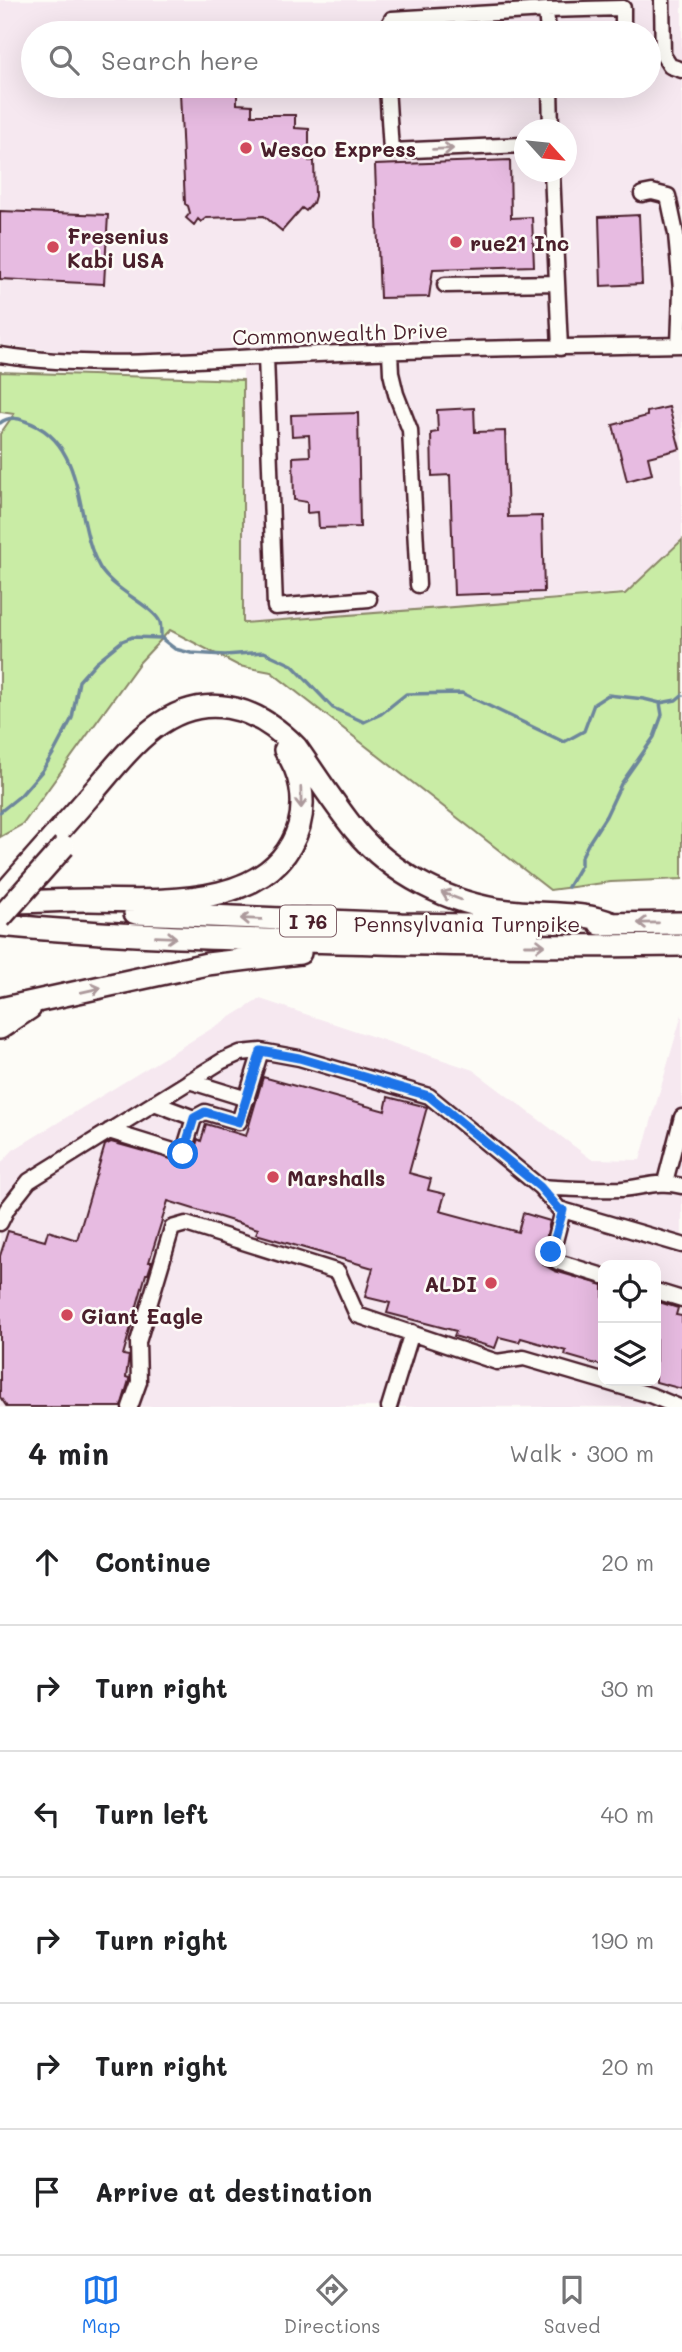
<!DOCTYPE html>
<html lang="en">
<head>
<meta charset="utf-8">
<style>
  body { margin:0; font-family:Mali,sans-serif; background:#f6f6f6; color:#202124 }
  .controls { position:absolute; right:21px; bottom:21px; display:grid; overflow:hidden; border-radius:14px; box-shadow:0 7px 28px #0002 }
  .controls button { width:63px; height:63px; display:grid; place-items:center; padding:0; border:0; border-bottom:2px solid #e0e0e0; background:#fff; color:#202124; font:35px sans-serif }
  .compass { position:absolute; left:514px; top:119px; width:63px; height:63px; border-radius:50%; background:#fff; box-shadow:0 7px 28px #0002; rotate:117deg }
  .stop { position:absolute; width:21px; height:21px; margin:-16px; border:5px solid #1a73e8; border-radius:50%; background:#fff }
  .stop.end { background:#1a73e8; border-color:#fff; box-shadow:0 2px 7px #0008 }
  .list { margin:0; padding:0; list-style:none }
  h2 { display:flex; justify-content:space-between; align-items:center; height:91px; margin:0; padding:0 28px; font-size:30px }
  h2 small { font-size:23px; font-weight:400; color:#757577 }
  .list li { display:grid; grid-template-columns:46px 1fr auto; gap:21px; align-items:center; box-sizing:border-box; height:126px; padding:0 28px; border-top:2px solid #e0e0e0 }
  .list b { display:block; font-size:26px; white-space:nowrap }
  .list em { font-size:23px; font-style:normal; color:#757577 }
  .icon { flex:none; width:38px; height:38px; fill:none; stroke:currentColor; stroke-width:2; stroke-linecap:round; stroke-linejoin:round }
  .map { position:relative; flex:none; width:682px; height:1407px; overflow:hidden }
  .search { position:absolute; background:#fff; box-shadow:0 7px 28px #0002; left:21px; right:21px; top:21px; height:77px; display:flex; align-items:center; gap:18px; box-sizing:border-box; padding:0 24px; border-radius:38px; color:#757577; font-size:26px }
  .sheet { height:847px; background:#fff }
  nav { display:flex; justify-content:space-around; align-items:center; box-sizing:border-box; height:98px; border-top:2px solid #e0e0e0; background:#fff; font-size:19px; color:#757577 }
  nav a { display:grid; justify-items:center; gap:4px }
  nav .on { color:#1a73e8 }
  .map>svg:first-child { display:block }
  .built { fill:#f6e8f0; fill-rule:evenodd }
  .green { fill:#c9eca5; stroke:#8a8668; stroke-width:2 }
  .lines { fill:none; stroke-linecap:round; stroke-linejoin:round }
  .stream { stroke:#6d869b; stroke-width:3.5 }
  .building { fill:#e7bbe1; stroke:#4a1f2b; stroke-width:2 }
  .minor-casing { stroke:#4a1f2b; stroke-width:19 }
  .highway-casing { stroke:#4a1f2b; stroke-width:26 }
  .minor { stroke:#fdfcf7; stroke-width:14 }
  .highway { stroke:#fdfcf7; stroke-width:21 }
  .highway-bridge-casing { stroke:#4a1f2b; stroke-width:26; stroke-linecap:butt }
  .highway-bridge { stroke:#fdfcf7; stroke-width:21 }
  .oneway { stroke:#ac999b }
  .route { stroke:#1a73e8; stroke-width:9 }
  .poi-dot { fill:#d1495b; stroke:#fdfcf7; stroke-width:2.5 }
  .labels { text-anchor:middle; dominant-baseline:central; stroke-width:5; stroke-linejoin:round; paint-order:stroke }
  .shield { fill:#fdfcf7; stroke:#806168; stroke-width:2 }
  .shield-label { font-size:19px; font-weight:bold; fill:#4a1f2b }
  .poi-label { font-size:21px; font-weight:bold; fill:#4a1f2b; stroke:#fdfcf7; text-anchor:start }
  .street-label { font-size:21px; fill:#4a1f2b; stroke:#fdfcf7 }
</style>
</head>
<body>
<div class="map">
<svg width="682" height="1407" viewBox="0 0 682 1407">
  <rect width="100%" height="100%" fill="#fdfcf7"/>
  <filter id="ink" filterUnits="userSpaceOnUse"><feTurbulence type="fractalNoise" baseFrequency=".0143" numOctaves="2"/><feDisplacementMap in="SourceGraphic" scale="14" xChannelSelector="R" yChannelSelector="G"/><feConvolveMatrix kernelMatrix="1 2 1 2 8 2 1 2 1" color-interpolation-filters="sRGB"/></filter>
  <g filter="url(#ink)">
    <path class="built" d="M0,0H682V539L627,592L242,623L243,371L0,345ZM33,33H649V86H33ZM524,130H566V172H524Z
      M260,999L473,1070L591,1159L640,1160L682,1014V1407H0V1166L2,1162L13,1150ZM603,1265H656V1381H603Z"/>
    <path class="green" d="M0,372L243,380V623L625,594L682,540V879L611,882L550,890L271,672L239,666L170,630L140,662L23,824L0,837V434L14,414L0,412Z"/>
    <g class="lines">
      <path class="stream" d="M0,423C8,417 16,417 25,421C89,442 73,522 100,568C113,590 153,606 160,622C161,626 161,634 161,638
        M0,812L21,795L42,771L54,752L72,718L79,681L96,662L122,641L132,637L161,638L175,649L191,653L225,655L264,652L292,665L333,708L364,722L381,714L406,694L462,693L564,742L584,731L594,704L608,695L644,699L660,703L676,700L682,695
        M568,887L581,865V858L588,844L606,816L621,784L654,737L662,715L660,703"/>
    </g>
    <path class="building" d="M237,91V104L252,105V115H295V128L309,129V161H314L315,196L313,203L306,211L302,208L282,231L264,216L206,218L201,222L198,219L194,225L186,218L190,213L188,206L185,204L180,92Z
      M510,160L511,218L532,217L534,266L433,269L429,297L380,298L375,165Z
      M0,211L108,215L104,284L0,279Z
      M639,215L642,284L601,286L599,217Z
      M669,407L680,449L648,457L652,474L627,481L613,425L647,416V412Z
      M474,408L475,432L505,431L508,517L542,516L544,592L454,595L450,475L432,476L431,433L438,432L437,410Z
      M358,413L360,527L319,528L318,512L307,513V502L294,500L293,457L310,456L309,435L292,436L291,415Z
      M263,1077L385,1111L388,1097L427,1107L409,1173L431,1179L428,1190L445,1194L440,1211L518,1232L523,1213L550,1221L542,1255V1264L555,1271L603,1285V1366L565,1355L566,1351L521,1338L519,1342L499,1337L495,1348L454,1336L456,1331L387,1313L390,1303L365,1297L373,1268L256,1234L258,1229L168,1201L149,1262H152L148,1274H146L123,1355L129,1356L126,1377L129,1378V1380L121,1407H7L0,1397V1256L8,1231L45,1241L48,1231L77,1240L105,1145L111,1142L186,1163L192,1157L198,1139L201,1141L206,1124L246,1136Z
      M656,1301L678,1308L676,1315L682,1316V1389L656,1382Z"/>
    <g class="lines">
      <defs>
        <path id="minor" d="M662,0L663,55L670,66L682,70
          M546,10L623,8V33
          M384,33L392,19L546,10L548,33
          M387,86L391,151L524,145
          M550,86L551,130
          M552,172L560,348
          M642,194L652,192L668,196L676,234L681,290L679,345
          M445,285L557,283
          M390,352L391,373L396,394L410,430L418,585
          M0,355C97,370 198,359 296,355C424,349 553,347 682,345
          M266,356L275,607L369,599
          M189,1081L247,1099
          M154,1103L194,1118
          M109,1131L183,1154L194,1118L205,1112L239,1122L261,1051
          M665,1182L682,1117
          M540,1187C568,1189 595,1190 622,1189C644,1187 660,1180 682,1186
          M563,1210L551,1257L558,1262L603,1276
          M0,1223L7,1209L29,1181L222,1061L240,1053L261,1051L299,1058L429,1096L540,1187L559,1209L682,1245
          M656,1291L682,1299
          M130,1407L139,1382L138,1342L172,1228L186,1224L338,1272L357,1315L497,1362L524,1358L650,1395L679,1407
          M389,1407L412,1332"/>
        <path id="highway" d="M0,898C29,864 59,831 88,798C109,774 129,747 154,728C204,690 255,705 296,747C315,774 334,804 355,830C392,875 450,904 508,911C539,915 586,911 613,924
          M4,902C32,902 61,900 89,900C159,901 274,910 299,826C306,800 301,772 285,750
          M135,913L401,924L533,926
          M600,924L682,923
          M0,925C112,936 225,939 338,942C453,945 567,947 682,945
          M0,1009L207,964L300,953
          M0,1028L30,1008"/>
      </defs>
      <use href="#minor" class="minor-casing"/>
      <use href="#highway" class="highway-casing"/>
      <use href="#minor" class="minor"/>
      <use href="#highway" class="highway"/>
      <defs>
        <path id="highway-bridge" d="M0,918L64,846"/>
      </defs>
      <use href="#highway-bridge" class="highway-bridge-casing"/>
      <use href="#highway-bridge" class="highway-bridge"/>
    </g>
    <defs><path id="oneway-shaft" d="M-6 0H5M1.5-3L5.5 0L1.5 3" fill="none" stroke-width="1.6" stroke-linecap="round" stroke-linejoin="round" transform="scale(1.75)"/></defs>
    <g class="oneway">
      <use href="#oneway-shaft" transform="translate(443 149) rotate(-2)"/>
      <use href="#oneway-shaft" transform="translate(301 798) rotate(89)"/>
      <use href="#oneway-shaft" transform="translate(451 896) rotate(-159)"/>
      <use href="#oneway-shaft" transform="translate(251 919) rotate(-178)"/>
      <use href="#oneway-shaft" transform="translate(648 923) rotate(179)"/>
      <use href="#oneway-shaft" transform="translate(166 937) rotate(2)"/>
      <use href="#oneway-shaft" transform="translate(535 945)"/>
      <use href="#oneway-shaft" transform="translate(91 990) rotate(-13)"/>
    </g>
  </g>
  <g class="lines" filter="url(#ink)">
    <path class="route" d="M183,1154L194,1118L205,1112L239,1122L261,1051L299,1058L429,1096L540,1187L559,1209L563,1210L551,1252"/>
  </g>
  <g class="poi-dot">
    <circle cx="246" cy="148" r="7"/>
    <circle cx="456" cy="242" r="7"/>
    <circle cx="53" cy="247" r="7"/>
    <circle cx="273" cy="1177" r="7"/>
    <circle cx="491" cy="1283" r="7"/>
    <circle cx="67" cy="1315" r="7"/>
  </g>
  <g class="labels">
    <rect class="shield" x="280" y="905.5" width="56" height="31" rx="5"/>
    <g class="shield-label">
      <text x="308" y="921">I 76</text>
    </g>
    <g class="poi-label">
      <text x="260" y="148">Wesco Express</text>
      <text x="67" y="235">Fresenius<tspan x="67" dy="24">Kabi USA</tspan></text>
      <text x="470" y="242">rue21 Inc</text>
      <text x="287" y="1177">Marshalls</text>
      <text x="477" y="1283" text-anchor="end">ALDI</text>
      <text x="81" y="1315">Giant Eagle</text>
    </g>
    <g class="street-label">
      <text transform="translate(340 333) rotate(-2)">Commonwealth Drive</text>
      <text x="467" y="923">Pennsylvania Turnpike</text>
    </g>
  </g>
</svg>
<div class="controls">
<button><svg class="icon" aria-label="locate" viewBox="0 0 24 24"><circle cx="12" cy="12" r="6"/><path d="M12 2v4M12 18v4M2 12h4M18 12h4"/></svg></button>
<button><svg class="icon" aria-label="layers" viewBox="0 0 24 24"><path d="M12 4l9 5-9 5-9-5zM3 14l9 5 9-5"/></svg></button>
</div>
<svg class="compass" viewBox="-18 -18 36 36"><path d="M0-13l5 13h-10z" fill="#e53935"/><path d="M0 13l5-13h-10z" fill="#757577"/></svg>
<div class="stop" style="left:183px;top:1154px"></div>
<div class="stop end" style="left:551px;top:1252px"></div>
<div class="search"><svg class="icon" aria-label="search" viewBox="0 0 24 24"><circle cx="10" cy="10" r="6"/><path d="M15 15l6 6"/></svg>Search here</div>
</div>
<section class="sheet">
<h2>4 min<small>Walk · 300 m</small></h2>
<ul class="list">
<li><svg class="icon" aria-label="ahead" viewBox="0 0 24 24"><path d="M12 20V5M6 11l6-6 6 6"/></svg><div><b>Continue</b></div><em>20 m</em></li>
<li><svg class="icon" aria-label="right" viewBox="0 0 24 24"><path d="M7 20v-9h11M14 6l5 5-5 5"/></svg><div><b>Turn right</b></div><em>30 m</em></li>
<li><svg class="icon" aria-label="left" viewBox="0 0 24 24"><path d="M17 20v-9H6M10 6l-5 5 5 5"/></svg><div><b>Turn left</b></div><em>40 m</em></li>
<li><svg class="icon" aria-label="right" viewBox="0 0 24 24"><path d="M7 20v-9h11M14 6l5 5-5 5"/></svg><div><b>Turn right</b></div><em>190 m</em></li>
<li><svg class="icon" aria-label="right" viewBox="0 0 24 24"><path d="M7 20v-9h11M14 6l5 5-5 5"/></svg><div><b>Turn right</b></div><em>20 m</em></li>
<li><svg class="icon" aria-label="arrive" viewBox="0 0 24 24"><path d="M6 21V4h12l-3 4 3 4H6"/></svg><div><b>Arrive at destination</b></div></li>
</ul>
</section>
<nav>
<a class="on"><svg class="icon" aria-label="map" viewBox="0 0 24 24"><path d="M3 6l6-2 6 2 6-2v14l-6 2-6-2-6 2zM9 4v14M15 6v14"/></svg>Map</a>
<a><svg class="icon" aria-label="directions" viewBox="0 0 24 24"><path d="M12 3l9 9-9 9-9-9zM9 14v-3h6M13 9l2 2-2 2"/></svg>Directions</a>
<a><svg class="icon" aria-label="saved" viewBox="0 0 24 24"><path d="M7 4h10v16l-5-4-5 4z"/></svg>Saved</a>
</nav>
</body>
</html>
